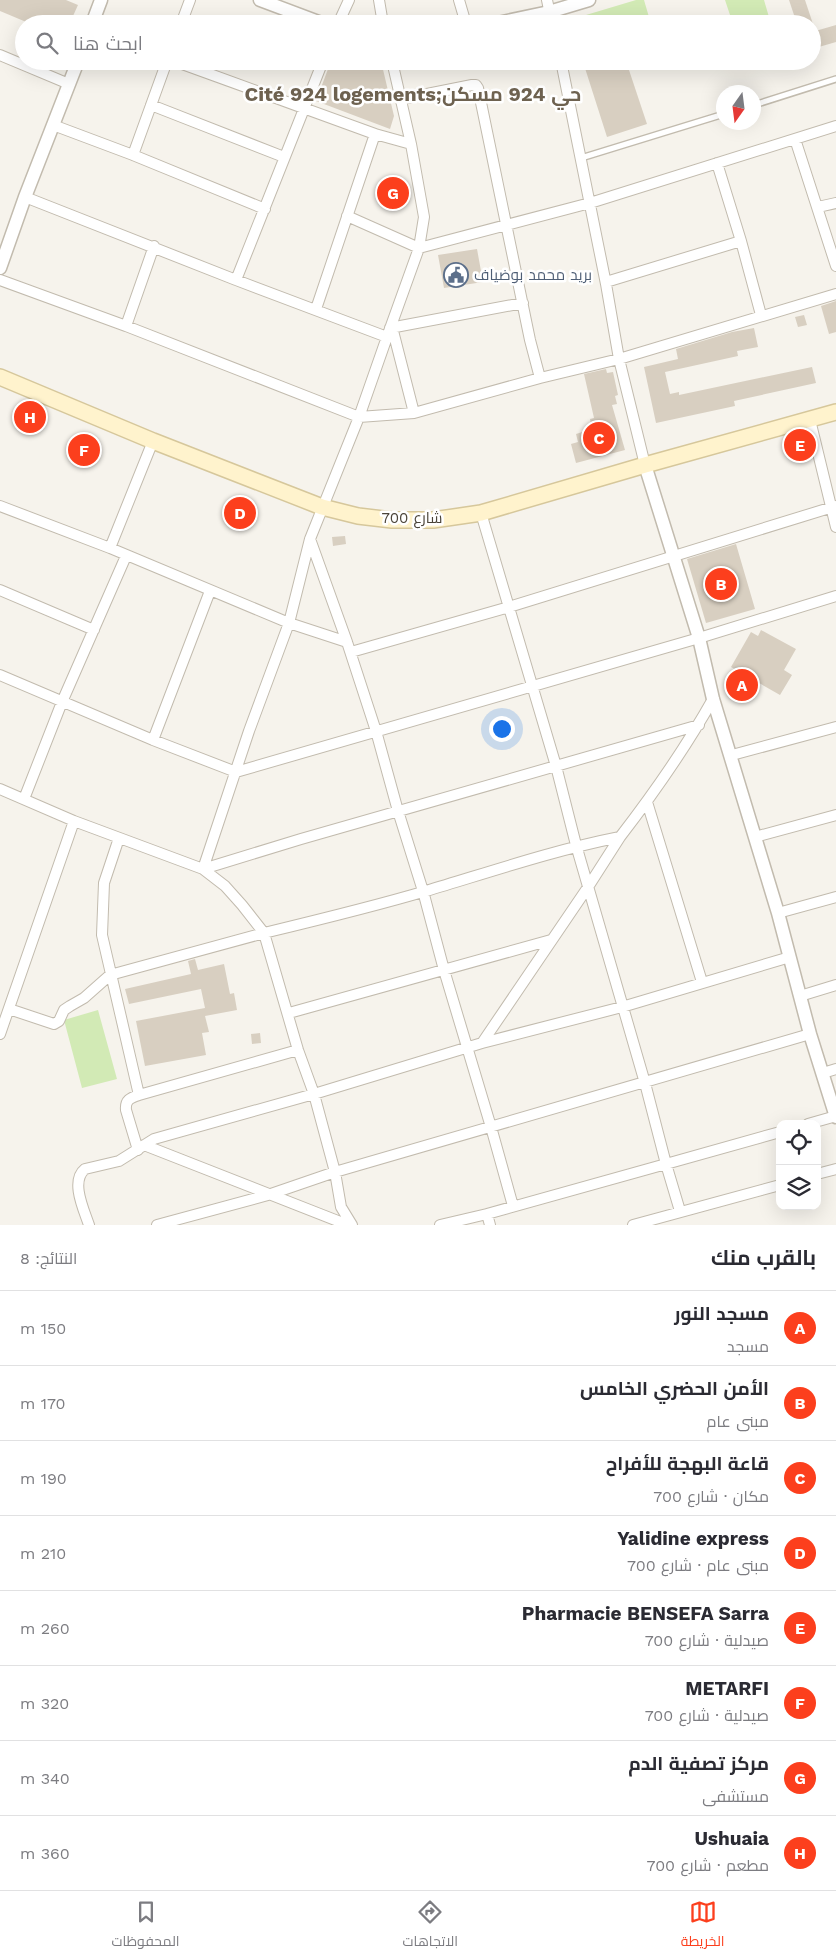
<!DOCTYPE html>
<html lang="ar">
<head>
<meta charset="utf-8">
<style>
  body { margin:0; font-family:"Work Sans",Cairo,sans-serif; background:#f7f7f7; color:#2b2b33; direction:rtl }
  .controls { position:absolute; right:15px; bottom:15px; display:grid; overflow:hidden; border-radius:10px; box-shadow:0 5px 20px #0002 }
  .controls button { width:45px; height:45px; display:grid; place-items:center; padding:0; border:0; border-bottom:1px solid #e1e1e2; background:#fff; color:#2b2b33; font:25px sans-serif }
  .compass { position:absolute; left:716px; top:85px; width:45px; height:45px; border-radius:50%; background:#fff; box-shadow:0 5px 20px #0002; rotate:194deg }
  .you { position:absolute; left:501px; top:728px; width:18px; height:18px; margin:-12px; border:4px solid #fff; border-radius:50%; background:#1a73e8; box-shadow:0 0 0 8px #1a73e833 }
  .badge { display:grid; place-items:center; width:32px; height:32px; border-radius:50%; background:#fc3f1d; color:#fff; font-size:16px; font-weight:700 }
  .pin { position:absolute; translate:-50% -50%; border:2px solid #fff; box-shadow:0 1px 5px #0006 }
  .list { margin:0; padding:0; list-style:none }
  h2 { display:flex; justify-content:space-between; align-items:center; height:65px; margin:0; padding:0 20px; font-size:21px }
  h2 small { font-size:16px; font-weight:400; color:#7c7c81 }
  .list li { display:grid; grid-template-columns:32px 1fr auto; gap:15px; align-items:center; box-sizing:border-box; height:75px; padding:0 20px; border-top:1px solid #e1e1e2 }
  .list b { display:block; font-size:19px; white-space:nowrap }
  .list p { margin:0; font-size:16px; white-space:nowrap; color:#7c7c81 }
  .list em { font-size:16px; font-style:normal; color:#7c7c81 }
  .icon { flex:none; width:28px; height:28px; fill:none; stroke:currentColor; stroke-width:2; stroke-linecap:round; stroke-linejoin:round }
  .map { position:relative; flex:none; width:836px; height:1225px; overflow:hidden; direction:ltr }
  .search { position:absolute; background:#fff; box-shadow:0 5px 20px #0002; left:15px; right:15px; top:15px; height:55px; display:flex; align-items:center; gap:12px; box-sizing:border-box; padding:0 18px; border-radius:28px; color:#7c7c81; font-size:19px }
  .sheet { height:665px; background:#fff }
  nav { display:flex; justify-content:space-around; align-items:center; box-sizing:border-box; height:70px; border-top:1px solid #e1e1e2; background:#fff; font-size:14px; color:#7c7c81 }
  nav a { display:grid; justify-items:center; gap:2px }
  nav .on { color:#fc3f1d }
  .map>svg:first-child { display:block }
  .green { fill:#d2eab5 }
  .building { fill:#d8cfc1 }
  .lines { fill:none; stroke-linecap:round; stroke-linejoin:round }
  .service-casing { stroke:#c2bbae; stroke-width:8 }
  .minor-casing { stroke:#c2bbae; stroke-width:12 }
  .tertiary-casing { stroke:#c2bbae; stroke-width:15 }
  .secondary-casing { stroke:#d6c79b; stroke-width:18 }
  .service { stroke:#fff; stroke-width:5 }
  .minor { stroke:#fff; stroke-width:10 }
  .tertiary { stroke:#fff; stroke-width:12 }
  .secondary { stroke:#fff3cd; stroke-width:15 }
  .labels { text-anchor:middle; dominant-baseline:central; stroke-width:5; stroke-linejoin:round; paint-order:stroke }
  .service-label { font-size:15px; fill:#4e5e75; stroke:#fff; text-anchor:start }
  .street-label { font-size:15px; fill:#4b4439; stroke:#fff }
  .district-label { font-size:20px; font-weight:bold; fill:#6e6250; stroke:#fff }
</style>
</head>
<body>
<div class="map">
<svg width="836" height="1225" viewBox="0 0 836 1225">
  <rect width="100%" height="100%" fill="#f6f3ec"/>
  <path class="green" d="M636,0H644L651,24H577L576,18Z
    M725,0H764L771,24H733Z
    M98,1010L117,1079L82,1088L64,1020Z"/>
  <path class="building" d="M0,0H66L78,5L73,16L65,20L51,24H31L0,11Z
    M789,0H805L813,24H797Z
    M836,25V42L812,49V32Z
    M331,61H381L394,116L390,129L316,101Z
    M596,61H626L647,124L607,137L584,65Z
    M477,249L483,282L444,288L438,255Z
    M836,301V332L829,334L821,306Z
    M804,315L807,325L798,327L795,317Z
    M754,328L758,347L737,351L738,356L665,372L670,394L679,392V395L812,367L816,383L734,401L735,406L656,423L644,367L678,359L676,349L732,332Z
    M606,369L607,373L613,372L618,395L615,396L617,404L612,405L625,450L576,463L571,444L578,442L576,434L592,429L590,419L594,418L584,374Z
    M345,536L346,544L333,546L332,537Z
    M736,544L755,609L706,623L687,559Z
    M761,630L796,649L784,670L792,675L780,695L731,667L751,632L758,636Z
    M195,959L198,970L224,964L230,994L234,993L237,1010L205,1016L209,1032L202,1033L206,1055L145,1066L136,1021L205,1008L201,989L129,1004L125,989L191,974L188,961Z
    M260,1033L261,1043L252,1044L251,1034Z"/>
  <g class="lines">
    <defs>
      <path id="service" d="M754,105L836,79
        M581,158L724,114"/>
      <path id="minor" d="M379,0L383,24
        M459,0L466,24
        M547,0L552,24
        M181,24L190,0
        M338,24L349,0
        M0,55L69,84
        M174,61L375,134
        M323,61L236,280L387,337L419,248L424,217L411,144L392,61
        M561,61L606,284L619,359L836,294
        M402,99L472,85H476L478,88L530,340L540,378L619,359L645,465
        M151,105L284,157
        M53,125L133,155L265,209
        M795,139L836,266
        M133,155L167,61
        M717,163L741,241L761,315
        M25,197L236,280
        M818,207L836,203
        M347,216L419,248L590,203L836,126
        M0,280L126,326L359,417L414,413L540,378
        M606,282L741,241
        M316,309L375,134L411,144
        M126,326L154,246
        M392,327L414,413
        M390,328L523,303
        M810,420L836,527
        M0,506L110,548L289,623L347,642L376,731L398,811L423,891L444,970L491,1127L513,1206
        M481,513L556,766L576,845L645,1083L666,1164L780,1132
        M310,539L347,642
        M110,548L153,441
        M0,590L94,630
        M351,652L509,607L836,506
        M0,675L153,740L236,772L699,638L836,596
        M153,740L210,591
        M732,755L836,727
        M0,789L74,821L203,869L225,886L242,905L264,933L110,975L84,998L70,1006L64,1010L59,1021L54,1024L9,1009
        M24,799L62,702L126,556
        M647,802L702,982
        M755,837L836,815
        M119,838L104,883L102,935L139,1095
        M203,869L249,731L289,623L310,539L359,417L387,337
        M203,869L301,839L699,725
        M778,913L836,897
        M800,996L836,985
        M289,1013L551,940
        M0,1034L74,821
        M482,1043L588,887L620,837
        M823,1073L836,1069
        M808,1124L836,1116
        M144,1145L348,1225
        M138,1150L126,1110C125,1100 130,1098 139,1095L298,1050
        M817,1174L836,1169
        M89,1225C84,1210 70,1181 85,1169L119,1161L154,1139L314,1094L482,1043L622,1007L790,957
        M157,1225L268,1195L335,1172L810,1034
        M352,1225L341,1207L335,1172L314,1094L298,1050L264,933C318,920 372,907 426,891C490,872 554,850 620,837C654,793 686,747 713,699
        M440,1225L487,1214
        M490,1225L487,1214L666,1164L680,1211
        M633,1225L780,1185"/>
      <path id="tertiary" d="M260,0L324,24
        M92,24L101,0
        M493,24L549,12L589,0
        M0,268L25,197L78,61
        M645,465L699,638L713,699L778,913L810,1034L836,1117"/>
      <path id="secondary" d="M0,377L153,441L322,507L358,516L392,520H433L481,513L645,465L836,412"/>
    </defs>
    <use href="#service" class="service-casing"/>
    <use href="#minor" class="minor-casing"/>
    <use href="#tertiary" class="tertiary-casing"/>
    <use href="#secondary" class="secondary-casing"/>
    <use href="#service" class="service"/>
    <use href="#minor" class="minor"/>
    <use href="#tertiary" class="tertiary"/>
    <use href="#secondary" class="secondary"/>
  </g>
  <defs>
    <symbol id="civic-ring" viewBox="-11 -11 22 22"><circle r="9.5" fill="#fff" stroke="#5c6f8a" stroke-width="1.5"/><path d="M-.6-6.5H3V-4.5H.6V-3L4-1V1h2V6H-6V1h2V-1L-.6-3ZM-1.2 2.5V6h2.4V2.5Z" fill="#5c6f8a"/></symbol>
  </defs>
  <g fill-rule="evenodd">
    <use href="#civic-ring" x="442" y="261" width="28" height="28"/>
  </g>
  <g class="labels">
    <g class="service-label">
      <text x="474" y="275">بريد محمد بوضياف</text>
    </g>
    <g class="street-label">
      <text x="412" y="518">شارع 700</text>
    </g>
    <g class="district-label">
      <text x="413" y="94">Cité 924 logements;حي 924 مسكن</text>
    </g>
  </g>
</svg>
<div class="controls">
<button><svg class="icon" aria-label="locate" viewBox="0 0 24 24"><circle cx="12" cy="12" r="6"/><path d="M12 2v4M12 18v4M2 12h4M18 12h4"/></svg></button>
<button><svg class="icon" aria-label="layers" viewBox="0 0 24 24"><path d="M12 4l9 5-9 5-9-5zM3 14l9 5 9-5"/></svg></button>
</div>
<svg class="compass" viewBox="-18 -18 36 36"><path d="M0-13l5 13h-10z" fill="#e53935"/><path d="M0 13l5-13h-10z" fill="#7c7c81"/></svg>
<div class="you"></div>
<div class="pin badge" style="left:742px;top:685px">A</div>
<div class="pin badge" style="left:721px;top:584px">B</div>
<div class="pin badge" style="left:599px;top:438px">C</div>
<div class="pin badge" style="left:240px;top:513px">D</div>
<div class="pin badge" style="left:800px;top:445px">E</div>
<div class="pin badge" style="left:84px;top:450px">F</div>
<div class="pin badge" style="left:393px;top:193px">G</div>
<div class="pin badge" style="left:30px;top:417px">H</div>
<div class="search"><svg class="icon" aria-label="search" viewBox="0 0 24 24"><circle cx="10" cy="10" r="6"/><path d="M15 15l6 6"/></svg>ابحث هنا</div>
</div>
<section class="sheet">
<h2>بالقرب منك<small>النتائج: 8</small></h2>
<ul class="list">
<li><span class="badge">A</span><div><b>مسجد النور</b><p>مسجد</p></div><em>150 m</em></li>
<li><span class="badge">B</span><div><b>الأمن الحضري الخامس</b><p>مبنى عام</p></div><em>170 m</em></li>
<li><span class="badge">C</span><div><b>قاعة البهجة للأفراح</b><p>مكان · شارع 700</p></div><em>190 m</em></li>
<li><span class="badge">D</span><div><b>Yalidine express</b><p>مبنى عام · شارع 700</p></div><em>210 m</em></li>
<li><span class="badge">E</span><div><b>Pharmacie BENSEFA Sarra</b><p>صيدلية · شارع 700</p></div><em>260 m</em></li>
<li><span class="badge">F</span><div><b>METARFI</b><p>صيدلية · شارع 700</p></div><em>320 m</em></li>
<li><span class="badge">G</span><div><b>مركز تصفية الدم</b><p>مستشفى</p></div><em>340 m</em></li>
<li><span class="badge">H</span><div><b>Ushuaia</b><p>مطعم · شارع 700</p></div><em>360 m</em></li>
</ul>
</section>
<nav>
<a class="on"><svg class="icon" aria-label="map" viewBox="0 0 24 24"><path d="M3 6l6-2 6 2 6-2v14l-6 2-6-2-6 2zM9 4v14M15 6v14"/></svg>الخريطة</a>
<a><svg class="icon" aria-label="directions" viewBox="0 0 24 24"><path d="M12 3l9 9-9 9-9-9zM9 14v-3h6M13 9l2 2-2 2"/></svg>الاتجاهات</a>
<a><svg class="icon" aria-label="saved" viewBox="0 0 24 24"><path d="M7 4h10v16l-5-4-5 4z"/></svg>المحفوظات</a>
</nav>
</body>
</html>
